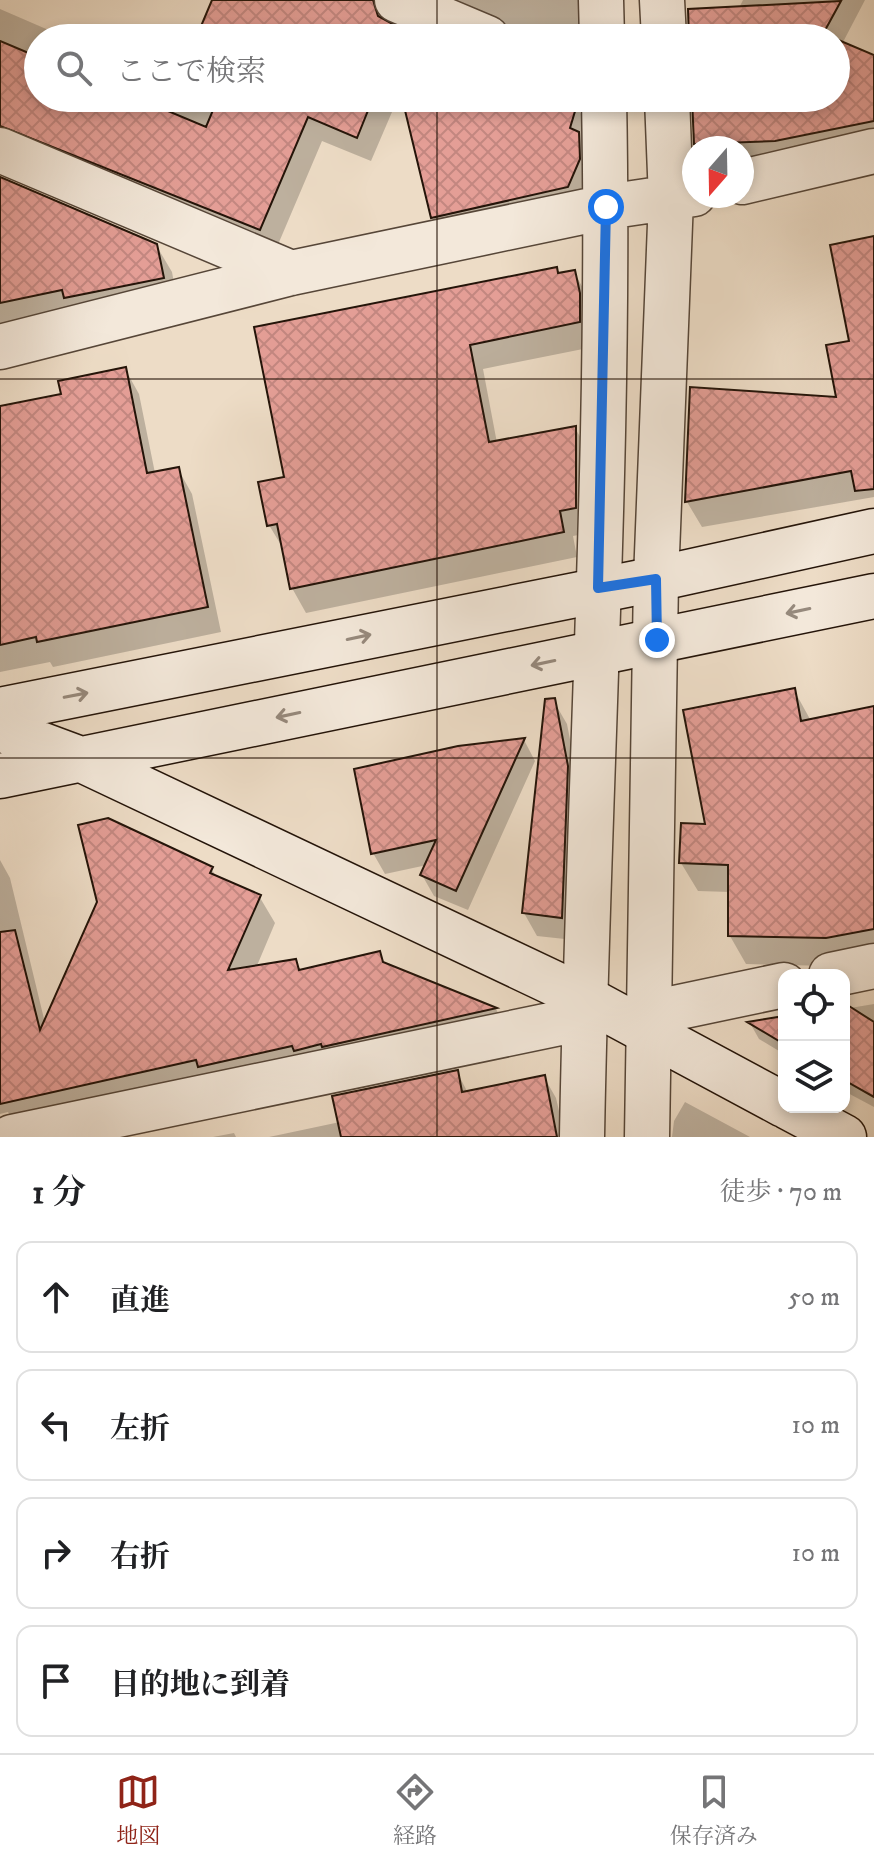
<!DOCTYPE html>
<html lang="ja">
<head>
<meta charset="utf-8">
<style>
  body { margin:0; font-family:"IM FELL DW Pica","Noto Serif JP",serif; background:#f6f6f6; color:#202124 }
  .controls { position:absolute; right:24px; bottom:24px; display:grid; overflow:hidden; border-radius:16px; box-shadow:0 4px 12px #0003 }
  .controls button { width:72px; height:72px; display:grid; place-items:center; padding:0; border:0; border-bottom:2px solid #e0e0e0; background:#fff; color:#202124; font:40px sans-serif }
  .compass { position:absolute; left:682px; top:136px; width:72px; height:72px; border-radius:50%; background:#fff; box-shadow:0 4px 12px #0003; rotate:200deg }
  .stop { position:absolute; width:24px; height:24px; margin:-18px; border:6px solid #1a73e8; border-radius:50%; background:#fff }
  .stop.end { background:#1a73e8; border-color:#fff; box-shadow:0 2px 8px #0008 }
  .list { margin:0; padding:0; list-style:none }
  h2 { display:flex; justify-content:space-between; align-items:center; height:104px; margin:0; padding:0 32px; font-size:34px }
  h2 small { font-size:26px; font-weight:400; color:#757577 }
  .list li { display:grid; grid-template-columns:52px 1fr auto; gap:24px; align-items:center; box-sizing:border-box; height:112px; margin:0 16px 16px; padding:0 16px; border:2px solid #e0e0e0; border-radius:16px }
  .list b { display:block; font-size:30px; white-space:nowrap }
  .list em { font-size:26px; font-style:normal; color:#757577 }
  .icon { flex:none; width:44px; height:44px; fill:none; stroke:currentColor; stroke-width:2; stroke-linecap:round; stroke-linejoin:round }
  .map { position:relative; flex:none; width:874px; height:1137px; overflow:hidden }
  .search { position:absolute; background:#fff; box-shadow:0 4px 12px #0003; left:24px; right:24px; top:24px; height:88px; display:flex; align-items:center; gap:20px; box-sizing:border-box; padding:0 28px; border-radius:44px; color:#757577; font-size:30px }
  .sheet { height:616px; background:#fff }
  nav { display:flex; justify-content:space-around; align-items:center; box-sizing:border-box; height:112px; border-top:2px solid #e0e0e0; background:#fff; font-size:22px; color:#757577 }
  nav a { display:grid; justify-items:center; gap:4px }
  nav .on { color:#8f2418 }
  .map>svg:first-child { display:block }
  .shadow { fill:#0003 }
  .building { fill:url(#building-cross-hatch); stroke:#241409; stroke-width:2 }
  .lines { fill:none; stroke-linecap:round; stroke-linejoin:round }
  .street-casing { stroke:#564638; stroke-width:47 }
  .secondary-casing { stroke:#241409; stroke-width:47 }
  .street { stroke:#f3e8da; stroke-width:44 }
  .secondary { stroke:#f3e8da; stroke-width:44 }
  .oneway { stroke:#96897c }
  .route { stroke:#1a73e8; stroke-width:10 }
  .grid { fill:none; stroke:#241409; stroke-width:2; stroke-opacity:0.55 }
</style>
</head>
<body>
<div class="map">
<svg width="874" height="1137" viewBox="0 0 874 1137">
  <defs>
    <pattern id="building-cross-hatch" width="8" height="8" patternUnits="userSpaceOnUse" patternTransform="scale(2)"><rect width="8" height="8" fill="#e49e96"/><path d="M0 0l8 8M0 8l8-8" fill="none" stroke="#c38780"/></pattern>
  </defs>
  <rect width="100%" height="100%" fill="#eddcc6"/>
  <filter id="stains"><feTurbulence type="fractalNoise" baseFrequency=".0025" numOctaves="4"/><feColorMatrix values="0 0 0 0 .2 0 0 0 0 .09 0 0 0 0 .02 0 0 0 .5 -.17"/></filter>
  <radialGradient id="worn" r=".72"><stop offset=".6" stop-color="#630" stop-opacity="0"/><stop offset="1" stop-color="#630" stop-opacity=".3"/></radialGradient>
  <path class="shadow" d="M215,0H408L387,17L386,25L418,38H199Z
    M413,0H594L590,38H509Z
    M743,0H865L842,44L874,57V144L742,164V148H698L694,98H836V38H691L739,8Z
    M0,9L67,38H38V98H398L371,161L322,141L274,254L0,155Z
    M404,98H556L578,108L592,133L582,211L447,242L433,217Z
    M0,179L156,245L172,272L178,305L0,332Z
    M874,238V497L702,527L687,502L692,389L839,399Z
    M574,272L588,297L593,347L483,369L497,443L575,428L589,452V533L573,536L577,557L306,613L292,588L284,550L269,525L287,478L559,275Z
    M125,369L139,394L155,473L178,469L192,494L221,632L53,667L50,662L0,672V408L63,396Z
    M794,690L811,721L874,709V967L746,964L730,936V892L698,891L681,863Z
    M553,700L567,724L580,791L574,940L537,936L524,913Z
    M524,740L535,761L468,910L434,896L422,875L427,865L385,874L373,853Z
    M0,860L10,878L45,1023L211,868L217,878L259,896L275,923L256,968L295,962L301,971L379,954L386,965L496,1009L510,1035L18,1130L8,1112L0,1114Z
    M874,1004V1107L844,1091V1009Z
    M784,1018V1054L759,1039L750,1023Z
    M457,1072L468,1093L544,1077L556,1098L565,1137H269L340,1122Z
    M685,1102L750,1137H672L674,1121Z
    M234,1133L236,1137H213Z"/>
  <path class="building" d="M212,0H373L378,16L402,29L399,38H196Z
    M841,1L823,34L833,38H689L688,9Z
    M836,39L874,55V121L775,141L694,144L692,98H836Z
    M0,41L38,57V98H137L206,127L218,98H373L357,138L308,117L260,230L0,126Z
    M402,98H579L570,128L579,132L580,159L568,187L431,218Z
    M0,177L157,244L164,278L64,298L62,290L0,303Z
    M874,236V489L855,491L851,471L685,502L690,387L836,397L826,345L849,341L830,245Z
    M557,267L558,273L575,270L580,293V322L470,345L489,442L576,426V508L560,511L564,532L290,589L277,524L267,526L258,482L284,477L254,327Z
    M126,367L147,473L179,467L208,607L37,642L36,637L0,645V406L61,394L58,381Z
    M795,688L801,721L874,706V929L826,938L728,936V865L679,863L681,823L705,824L683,710Z
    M555,698L568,766L562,918L522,913L545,699Z
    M525,738L456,891L420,875L436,840L371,854L354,769L458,746Z
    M108,818L213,867L210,873L261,895L228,970L296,959L299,970L380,951L383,962L497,1008L322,1047L321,1044L294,1051L292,1046L198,1067L196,1060L0,1104V932L15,930L40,1030L97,902L78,825Z
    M849,1006L874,1022V1097L844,1080V1007Z
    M784,1016V1044L747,1022Z
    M458,1070L462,1092L545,1075L557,1137H341L332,1096Z"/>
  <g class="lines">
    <defs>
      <path id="street" d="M397,0L487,38
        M601,0L602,38
        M662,0L664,38
        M0,150L291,273
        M742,182L874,151
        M0,347L291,273L606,207L694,194
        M831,975L874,966
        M651,1013L784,985
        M12,1137L584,1018
        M582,1137C588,791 611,444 604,98
        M647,1137L656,579L671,199L667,98"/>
      <path id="secondary" d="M0,710L656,579L874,531
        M0,729L78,758L585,998L784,1105
        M0,776L874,596
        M788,1107L844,1137"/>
    </defs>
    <use href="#street" class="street-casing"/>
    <use href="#secondary" class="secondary-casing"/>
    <use href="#street" class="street"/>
    <use href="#secondary" class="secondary"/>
  </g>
  <defs><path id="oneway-shaft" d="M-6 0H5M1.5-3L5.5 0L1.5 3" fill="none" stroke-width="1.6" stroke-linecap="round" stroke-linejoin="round" transform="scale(2)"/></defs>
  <g class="oneway">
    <use href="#oneway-shaft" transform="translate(798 611) rotate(168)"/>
    <use href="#oneway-shaft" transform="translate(359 637) rotate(-12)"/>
    <use href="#oneway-shaft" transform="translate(543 663) rotate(168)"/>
    <use href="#oneway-shaft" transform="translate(76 695) rotate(-11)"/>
    <use href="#oneway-shaft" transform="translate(288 715) rotate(168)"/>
  </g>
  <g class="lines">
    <path class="route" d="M606,207L598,588L656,579L657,640"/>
  </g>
  <path class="grid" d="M437,0V38M437,98V1137M0,379H874M0,758H874"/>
  <rect width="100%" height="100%" filter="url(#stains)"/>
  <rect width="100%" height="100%" fill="url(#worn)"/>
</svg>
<div class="controls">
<button><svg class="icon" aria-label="locate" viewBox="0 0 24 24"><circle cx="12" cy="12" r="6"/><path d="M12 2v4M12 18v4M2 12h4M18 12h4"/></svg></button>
<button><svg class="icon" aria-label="layers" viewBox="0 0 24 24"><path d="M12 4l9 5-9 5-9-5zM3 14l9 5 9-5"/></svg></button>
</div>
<svg class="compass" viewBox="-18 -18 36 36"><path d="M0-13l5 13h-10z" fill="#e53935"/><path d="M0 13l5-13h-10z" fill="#757577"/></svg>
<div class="stop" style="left:606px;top:207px"></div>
<div class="stop end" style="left:657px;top:640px"></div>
<div class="search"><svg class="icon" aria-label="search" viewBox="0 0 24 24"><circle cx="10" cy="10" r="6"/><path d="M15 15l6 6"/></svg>ここで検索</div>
</div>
<section class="sheet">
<h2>1 分<small>徒歩 · 70 m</small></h2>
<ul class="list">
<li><svg class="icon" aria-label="ahead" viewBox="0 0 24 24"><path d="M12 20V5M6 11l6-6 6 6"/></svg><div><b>直進</b></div><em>50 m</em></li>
<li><svg class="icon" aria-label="left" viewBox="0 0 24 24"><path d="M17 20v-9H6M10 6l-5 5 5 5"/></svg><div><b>左折</b></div><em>10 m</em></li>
<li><svg class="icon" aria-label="right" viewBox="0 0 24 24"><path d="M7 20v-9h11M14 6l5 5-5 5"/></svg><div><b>右折</b></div><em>10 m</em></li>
<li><svg class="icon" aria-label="arrive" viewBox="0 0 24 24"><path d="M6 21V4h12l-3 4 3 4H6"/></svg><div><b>目的地に到着</b></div></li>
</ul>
</section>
<nav>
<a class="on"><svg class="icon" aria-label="map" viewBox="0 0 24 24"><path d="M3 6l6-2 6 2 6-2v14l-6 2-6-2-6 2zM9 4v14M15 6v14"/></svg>地図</a>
<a><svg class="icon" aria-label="directions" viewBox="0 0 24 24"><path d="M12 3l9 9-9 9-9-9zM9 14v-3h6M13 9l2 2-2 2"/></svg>経路</a>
<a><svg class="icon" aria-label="saved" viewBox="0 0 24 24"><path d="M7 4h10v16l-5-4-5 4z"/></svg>保存済み</a>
</nav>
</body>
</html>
